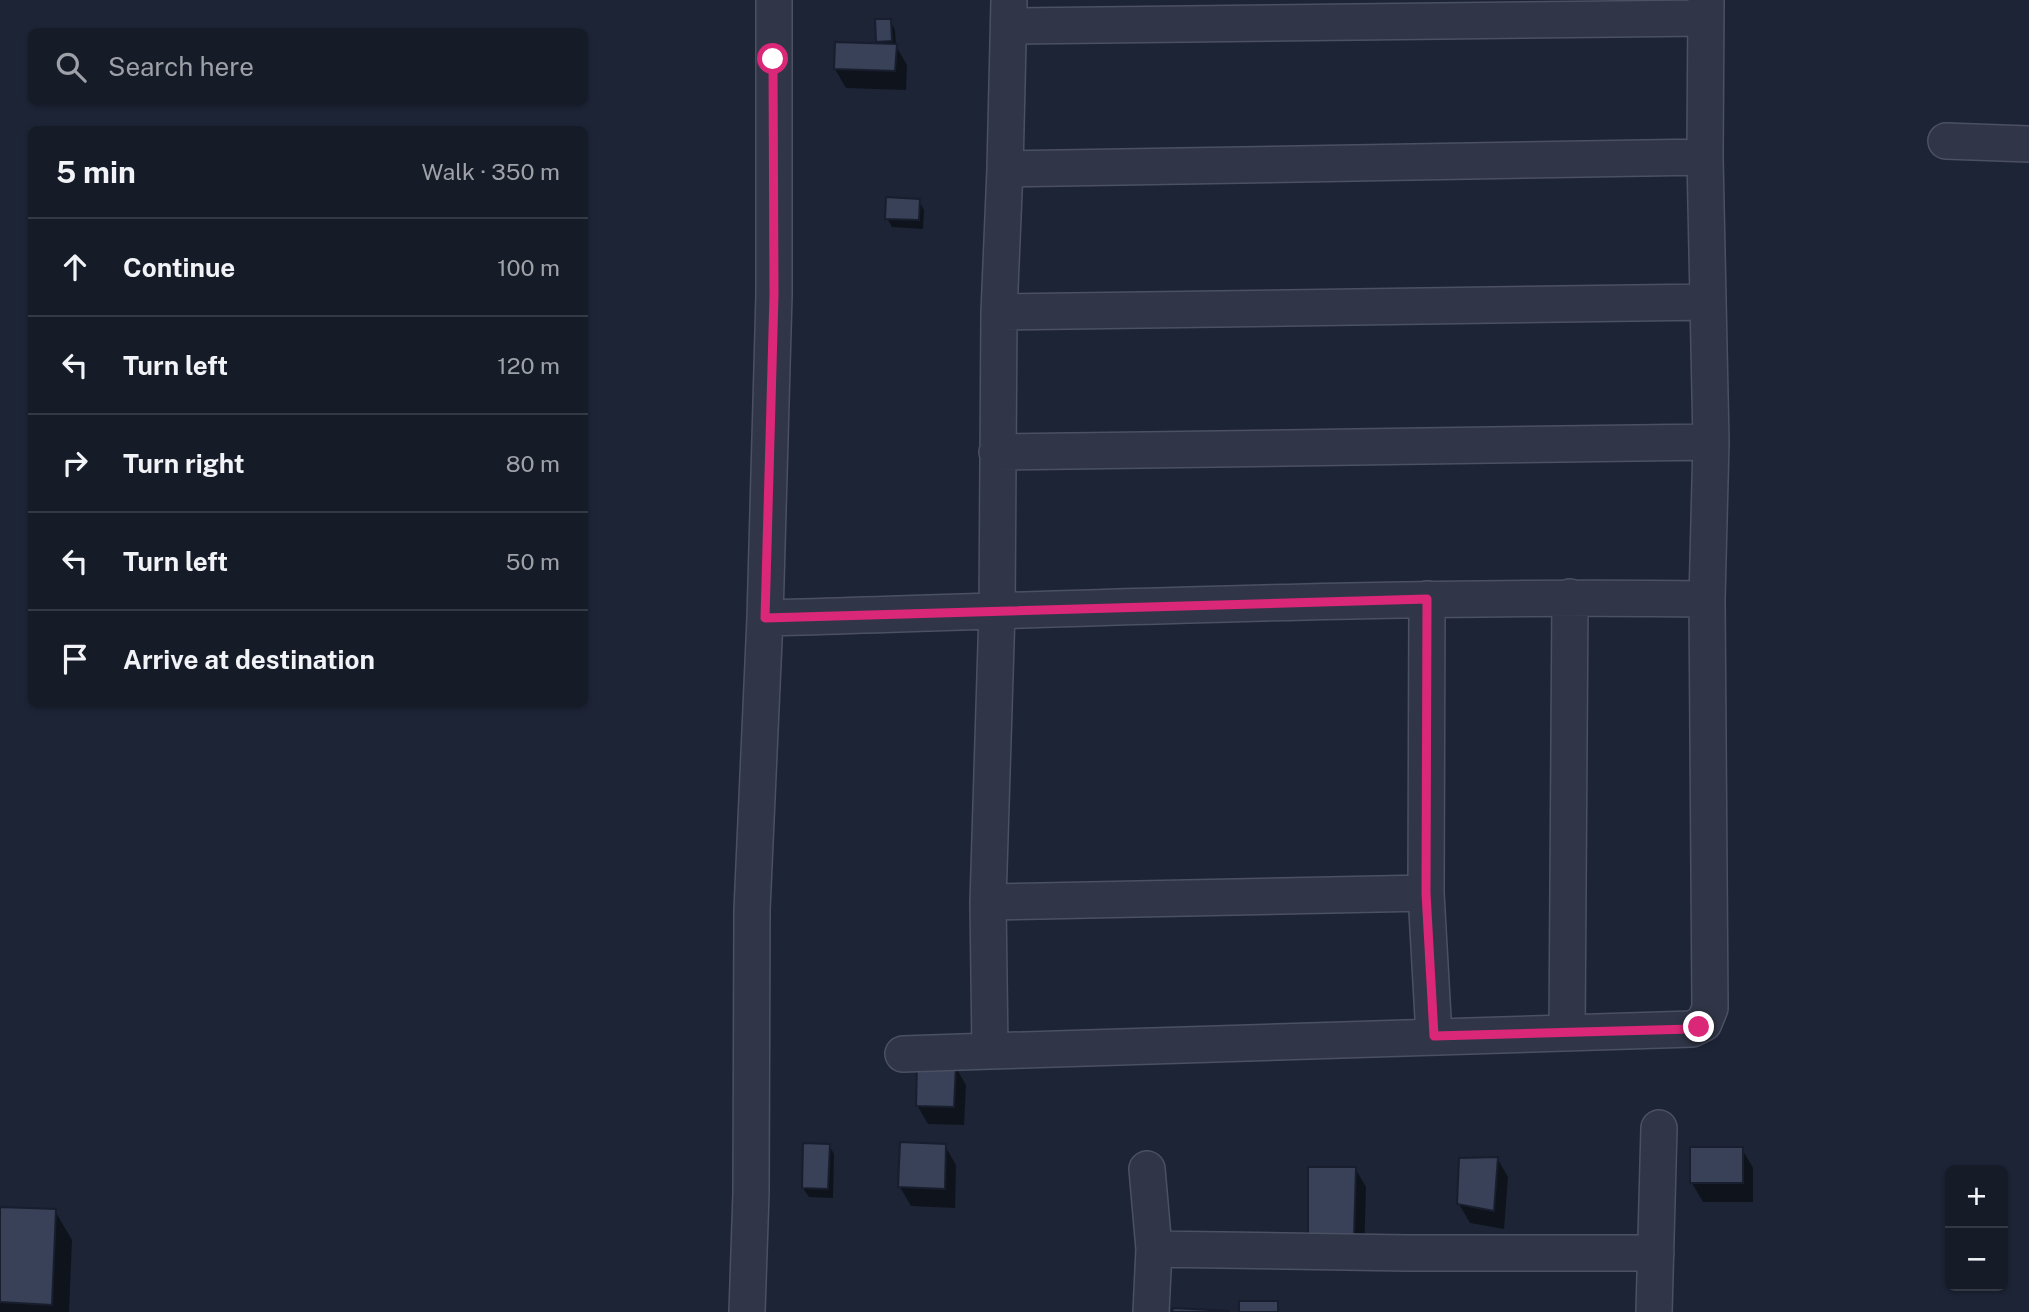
<!DOCTYPE html>
<html lang="en">
<head>
<meta charset="utf-8">
<style>
  body { margin:0; font-family:"Public Sans",sans-serif; background:#1f2430; color:#f1f3f6 }
  .controls { position:absolute; right:21px; bottom:21px; display:grid; overflow:hidden; border-radius:10px; box-shadow:0 2px 5px #0004 }
  .controls button { width:63px; height:63px; display:grid; place-items:center; padding:0; border:0; border-bottom:2px solid #353945; background:#161b28; color:#f1f3f6; font:35px sans-serif }
  .stop { position:absolute; width:21px; height:21px; margin:-16px; border:5px solid #db2777; border-radius:50%; background:#fff }
  .stop.end { background:#db2777; border-color:#fff; box-shadow:0 2px 7px #0008 }
  .list { margin:0; padding:0; list-style:none }
  h2 { display:flex; justify-content:space-between; align-items:center; height:91px; margin:0; padding:0 28px; font-size:30px }
  h2 small { font-size:23px; font-weight:400; color:#9ea1a8 }
  .list li { display:grid; grid-template-columns:46px 1fr auto; gap:21px; align-items:center; box-sizing:border-box; height:98px; padding:0 28px; border-top:2px solid #353945 }
  .list b { display:block; font-size:26px; white-space:nowrap }
  .list em { font-size:23px; font-style:normal; color:#9ea1a8 }
  .icon { flex:none; width:38px; height:38px; fill:none; stroke:currentColor; stroke-width:2; stroke-linecap:round; stroke-linejoin:round }
  .map { position:relative; flex:none; width:2029px; height:1312px; overflow:hidden }
  .search { position:absolute; background:#161b28; box-shadow:0 2px 5px #0004; left:28px; top:28px; width:560px; height:77px; display:flex; align-items:center; gap:18px; box-sizing:border-box; padding:0 24px; border-radius:10px; color:#9ea1a8; font-size:26px }
  .panel { position:absolute; background:#161b28; box-shadow:0 2px 5px #0004; left:28px; top:126px; width:560px; height:581px; border-radius:10px }
  .map>svg:first-child { display:block }
  .shadow { fill:#0007 }
  .building { fill:#384158; stroke:#181e2d; stroke-width:2 }
  .lines { fill:none; stroke-linecap:round; stroke-linejoin:round }
  .minor-casing { stroke:#4b5162; stroke-width:38 }
  .minor { stroke:#303647; stroke-width:35 }
  .route { stroke:#db2777; stroke-width:9 }
</style>
</head>
<body>
<div class="map">
<svg width="2029" height="1312" viewBox="0 0 2029 1312">
  <rect width="100%" height="100%" fill="#1d2436"/>
  <path class="shadow" d="M890,20L895,30L896,46L907,65L906,90L846,88L835,69L880,45L878,41Z
    M919,201L924,210L923,229L892,227L887,218Z
    M955,1066L966,1085L964,1125L928,1124L917,1105Z
    M829,1145L834,1154L833,1198L809,1197L803,1188Z
    M945,1146L956,1165L955,1208L911,1206L900,1187Z
    M1742,1149L1753,1168V1202H1703L1692,1183Z
    M1497,1158L1508,1177L1504,1229L1470,1223L1459,1204Z
    M1355,1168L1366,1187L1364,1256L1321,1257Z
    M0,1209L55,1211L72,1240L69,1312H0Z"/>
  <path class="building" d="M875,19H891L892,41L876,42Z
    M835,42L897,44L895,71L834,69Z
    M886,197L920,199L919,220L885,219Z
    M917,1063L956,1065L954,1107L916,1106Z
    M900,1142L946,1144L945,1189L898,1187Z
    M803,1143L830,1144L828,1189L802,1188Z
    M1690,1147H1743V1183H1690Z
    M1498,1157L1494,1211L1457,1204L1459,1158Z
    M1308,1167H1356L1354,1237L1308,1238Z
    M0,1207L56,1209L52,1305L0,1302Z
    M1239,1301H1278V1312H1239Z
    M1173,1308L1229,1311V1312H1172Z"/>
  <g class="lines">
    <defs>
      <path id="minor" d="M1009,0L1005,169L999,312L997,611L988,902L990,1051L1692,1029L1704,1023L1710,1008L1707,599L1711,442L1705,157L1706,0
        M1009,26L1706,18
        M1946,141L2029,144
        M1005,169L1705,157
        M999,312L1708,302
        M997,452L1711,442
        M1427,599L1426,893L1434,1036
        M765,618C1079,609 1393,595 1707,599
        M988,902L1426,893
        M1567,1033L1570,597
        M903,1054L990,1051
        M1147,1169L1154,1249L1151,1312
        M1154,1249L1407,1253H1656
        M747,1312L751,1193L752,910L765,618L774,295V0
        M1654,1312L1659,1128"/>
    </defs>
    <use href="#minor" class="minor-casing"/>
    <use href="#minor" class="minor"/>
  </g>
  <g class="lines">
    <path class="route" d="M773,59L774,295L765,618L1427,599L1426,893L1434,1036L1692,1029L1699,1027"/>
  </g>
</svg>
<div class="controls">
<button>+</button>
<button>−</button>
</div>
<div class="stop" style="left:773px;top:59px"></div>
<div class="stop end" style="left:1699px;top:1027px"></div>
<div class="search"><svg class="icon" aria-label="search" viewBox="0 0 24 24"><circle cx="10" cy="10" r="6"/><path d="M15 15l6 6"/></svg>Search here</div>
<section class="panel">
<h2>5 min<small>Walk · 350 m</small></h2>
<ul class="list">
<li><svg class="icon" aria-label="ahead" viewBox="0 0 24 24"><path d="M12 20V5M6 11l6-6 6 6"/></svg><div><b>Continue</b></div><em>100 m</em></li>
<li><svg class="icon" aria-label="left" viewBox="0 0 24 24"><path d="M17 20v-9H6M10 6l-5 5 5 5"/></svg><div><b>Turn left</b></div><em>120 m</em></li>
<li><svg class="icon" aria-label="right" viewBox="0 0 24 24"><path d="M7 20v-9h11M14 6l5 5-5 5"/></svg><div><b>Turn right</b></div><em>80 m</em></li>
<li><svg class="icon" aria-label="left" viewBox="0 0 24 24"><path d="M17 20v-9H6M10 6l-5 5 5 5"/></svg><div><b>Turn left</b></div><em>50 m</em></li>
<li><svg class="icon" aria-label="arrive" viewBox="0 0 24 24"><path d="M6 21V4h12l-3 4 3 4H6"/></svg><div><b>Arrive at destination</b></div></li>
</ul>
</section>
</div>
</body>
</html>
